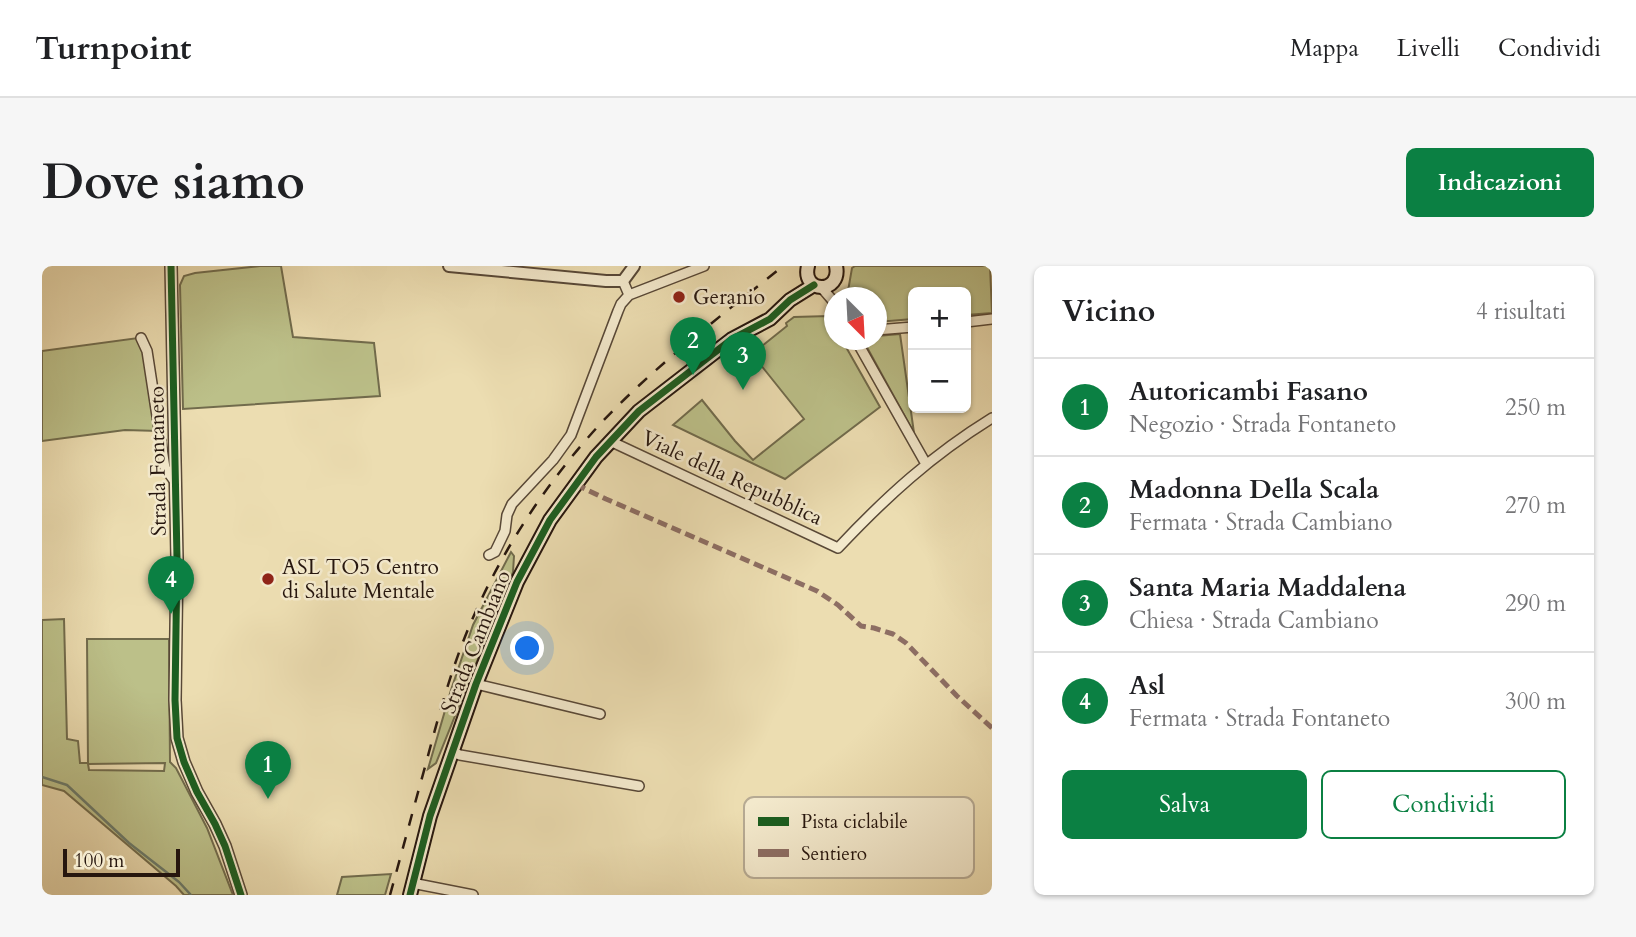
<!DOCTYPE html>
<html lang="it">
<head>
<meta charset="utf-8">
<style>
  body { margin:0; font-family:Cardo,serif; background:#f6f6f6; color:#202124 }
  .controls { position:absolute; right:21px; top:21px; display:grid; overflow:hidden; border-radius:10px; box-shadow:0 2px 5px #0004 }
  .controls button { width:63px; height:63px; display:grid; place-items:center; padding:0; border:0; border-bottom:2px solid #e0e0e0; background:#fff; color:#202124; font:35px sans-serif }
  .compass { position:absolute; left:782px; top:21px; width:63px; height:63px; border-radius:50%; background:#fff; box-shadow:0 2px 5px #0004; rotate:156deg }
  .scale { position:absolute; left:21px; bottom:18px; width:117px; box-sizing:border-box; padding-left:7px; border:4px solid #26160e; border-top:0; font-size:19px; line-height:24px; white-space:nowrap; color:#26160e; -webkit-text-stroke:5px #f3e9cc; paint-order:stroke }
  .you { position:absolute; left:486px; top:383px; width:24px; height:24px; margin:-18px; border:5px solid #fff; border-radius:50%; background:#1a73e8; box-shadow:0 0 0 10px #1a73e833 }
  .badge { display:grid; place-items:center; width:46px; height:46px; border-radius:50%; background:#0b8043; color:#fff; font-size:23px; font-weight:700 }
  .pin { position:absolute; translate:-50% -58px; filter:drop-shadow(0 2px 4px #0008) }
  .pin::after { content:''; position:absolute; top:37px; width:24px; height:21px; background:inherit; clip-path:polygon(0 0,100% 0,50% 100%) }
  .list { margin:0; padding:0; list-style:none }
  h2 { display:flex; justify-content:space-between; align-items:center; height:91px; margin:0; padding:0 28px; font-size:30px }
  h2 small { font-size:23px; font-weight:400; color:#757577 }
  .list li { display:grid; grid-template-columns:46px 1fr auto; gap:21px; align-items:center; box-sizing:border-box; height:98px; padding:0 28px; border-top:2px solid #e0e0e0 }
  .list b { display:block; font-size:26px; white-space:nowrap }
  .list p { margin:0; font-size:23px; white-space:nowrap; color:#757577 }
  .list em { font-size:23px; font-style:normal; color:#757577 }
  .actions { display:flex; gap:14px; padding:21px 28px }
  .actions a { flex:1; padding:16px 0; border:2px solid #0b8043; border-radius:10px; text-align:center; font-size:24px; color:#0b8043 }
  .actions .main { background:#0b8043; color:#fff }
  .map { position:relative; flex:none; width:950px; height:629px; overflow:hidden; border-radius:10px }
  header { display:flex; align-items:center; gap:42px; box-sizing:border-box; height:98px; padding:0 35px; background:#fff; border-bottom:2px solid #e0e0e0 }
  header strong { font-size:33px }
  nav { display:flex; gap:38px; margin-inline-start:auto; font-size:24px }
  .intro { display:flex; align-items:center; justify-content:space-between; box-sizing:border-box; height:168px; padding:0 42px }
  h1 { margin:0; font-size:49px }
  .button { padding:18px 32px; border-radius:10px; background:#0b8043; color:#fff; font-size:24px; font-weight:700 }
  main { display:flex; gap:42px; padding:0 42px }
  aside { flex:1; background:#fff; border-radius:10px; box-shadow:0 2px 5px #0004 }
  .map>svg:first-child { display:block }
  .green { fill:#bcc089; stroke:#716b4c; stroke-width:2; fill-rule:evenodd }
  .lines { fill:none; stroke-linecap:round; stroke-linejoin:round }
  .stream { stroke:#6b7a6a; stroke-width:2.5 }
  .minor-casing { stroke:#584837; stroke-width:12 }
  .tertiary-casing { stroke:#584837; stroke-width:14 }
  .secondary-casing { stroke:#26160e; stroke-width:16 }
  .minor { stroke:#f3e9cc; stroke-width:9 }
  .tertiary { stroke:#f3e9cc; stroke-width:10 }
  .secondary { stroke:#f3e9cc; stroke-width:12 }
  .rail { stroke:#26160e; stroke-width:2.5; stroke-dasharray:12 12; stroke-linecap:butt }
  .quiet { stroke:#8d6e63; stroke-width:5; stroke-dasharray:10 5; stroke-linecap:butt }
  .cycleway-casing { stroke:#f3e9cc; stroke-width:11 }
  .cycleway { stroke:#1b5e20; stroke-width:7 }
  .poi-dot { fill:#8f2418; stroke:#f3e9cc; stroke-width:2.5 }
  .labels { text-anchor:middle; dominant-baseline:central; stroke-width:5; stroke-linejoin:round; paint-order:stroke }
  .poi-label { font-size:21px; fill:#26160e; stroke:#f3e9cc; text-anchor:start }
  .street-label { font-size:21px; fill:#26160e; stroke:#f3e9cc }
  .key { fill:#f3e9cc; stroke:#b6aa93; stroke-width:2 }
  .key-label { font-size:19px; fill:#26160e }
</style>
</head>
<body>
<header>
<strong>Turnpoint</strong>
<nav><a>Mappa</a><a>Livelli</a><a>Condividi</a></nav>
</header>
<div class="intro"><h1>Dove siamo</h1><a class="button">Indicazioni</a></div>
<main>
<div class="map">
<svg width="950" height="629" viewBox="0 0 950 629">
  <rect width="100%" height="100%" fill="#ecddb1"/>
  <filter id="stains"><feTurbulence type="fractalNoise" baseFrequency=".00286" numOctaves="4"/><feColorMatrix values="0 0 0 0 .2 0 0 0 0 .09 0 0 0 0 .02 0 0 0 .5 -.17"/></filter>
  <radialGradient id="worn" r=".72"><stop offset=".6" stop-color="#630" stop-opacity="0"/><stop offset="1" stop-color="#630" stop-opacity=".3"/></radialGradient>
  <path class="green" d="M218,0H239L251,71L332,77L338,130L141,143L138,19L142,10L153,7Z
    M813,0H948L950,47L924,49V26H871V53L835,56L834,32L807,31L806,25L810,2Z
    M787,50L792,60V74H800L838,141L743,213L631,159L660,134L693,175L711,194L762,153L710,88L745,60L744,57L752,51Z
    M858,68L872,167L821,74H834L835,70Z
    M96,72L100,79L116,165L83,164L0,175V85Z
    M469,286L472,290L471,306L394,497L386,503L409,424L431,359Z
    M22,353L25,473L36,475L38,497H46L45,373H127L128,496L134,502L165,562L191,629H142L134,620L22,525L0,519V354ZM123,497L122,505L47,504L46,498Z
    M349,608L343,629H295L300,611Z"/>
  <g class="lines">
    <path class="stream" d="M0,511L25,519L87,577L137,616L149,629"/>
    <defs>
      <path id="minor" d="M779,21L792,36
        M587,29L662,0
        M924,56L950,53
        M834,64L871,61
        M99,72L105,85L123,202L134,217
        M814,74L884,198
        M568,175L796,282C844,231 890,189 950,152
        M447,289L453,286L463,265L465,249L470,238L511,194L529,169L576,45L579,38L587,29L581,15
        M434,418L558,448
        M410,486L418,489L597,520
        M370,617L431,629"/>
      <path id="tertiary" d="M129,0L135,292L133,434L135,472L142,496L155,526L173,558L183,580L199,629
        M407,0L564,15H581L592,0"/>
      <path id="secondary" d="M766,0C759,28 800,28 794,0
        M368,629L388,550L434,418L475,316L508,254L554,191L597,145L690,73L728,53L748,34L772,19"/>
    </defs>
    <use href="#minor" class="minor-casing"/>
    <use href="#tertiary" class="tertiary-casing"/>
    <use href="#secondary" class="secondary-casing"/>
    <use href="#minor" class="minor"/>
    <use href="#tertiary" class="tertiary"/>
    <use href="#secondary" class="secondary"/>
    <path class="rail" d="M348,629C360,586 371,544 383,501C397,448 411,395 434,345C465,276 509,211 560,156C615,98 679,50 741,0"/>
    <path class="quiet" d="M534,218L545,224L564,233L775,325L796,339L819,360L832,362L851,368L864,377L915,430L950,462"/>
    <defs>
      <path id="cycleway" d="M129,0L135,292L133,434L135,472L142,496L155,526L173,558L183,580L199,629
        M368,629L388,550L434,418L475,316L508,254L554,191L597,145L690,73L728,53L748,34L772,19"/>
    </defs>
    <use href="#cycleway" class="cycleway-casing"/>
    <use href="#cycleway" class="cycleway"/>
  </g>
  <g class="poi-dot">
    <circle cx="637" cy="31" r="7"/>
    <circle cx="226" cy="313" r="7"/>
  </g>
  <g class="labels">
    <g class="poi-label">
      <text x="651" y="31">Geranio</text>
      <text x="240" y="301">ASL TO5 Centro<tspan x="240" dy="24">di Salute Mentale</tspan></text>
    </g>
    <g class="street-label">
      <text transform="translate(116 195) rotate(-91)">Strada Fontaneto</text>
      <text transform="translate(690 212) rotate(25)">Viale della Repubblica</text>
      <text transform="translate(434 376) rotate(-68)">Strada Cambiano</text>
    </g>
  </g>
  <rect x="702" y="531" width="230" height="81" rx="10" class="key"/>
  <rect x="716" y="551" width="31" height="9" fill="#1b5e20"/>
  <rect x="716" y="583" width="31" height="8" fill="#8d6e63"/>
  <g class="key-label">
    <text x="759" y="562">Pista ciclabile</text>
    <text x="759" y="594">Sentiero</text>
  </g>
  <rect width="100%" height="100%" filter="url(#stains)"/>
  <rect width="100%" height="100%" fill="url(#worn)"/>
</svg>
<div class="controls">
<button>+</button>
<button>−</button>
</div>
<svg class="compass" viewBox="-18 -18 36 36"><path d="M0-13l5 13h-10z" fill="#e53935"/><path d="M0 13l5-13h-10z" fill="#757577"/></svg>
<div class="scale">100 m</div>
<div class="you"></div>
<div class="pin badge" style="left:226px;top:533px">1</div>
<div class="pin badge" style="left:651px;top:109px">2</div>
<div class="pin badge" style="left:701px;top:124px">3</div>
<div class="pin badge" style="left:129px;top:348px">4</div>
</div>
<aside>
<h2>Vicino<small>4 risultati</small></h2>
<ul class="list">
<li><span class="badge">1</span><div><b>Autoricambi Fasano</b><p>Negozio · Strada Fontaneto</p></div><em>250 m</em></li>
<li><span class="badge">2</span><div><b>Madonna Della Scala</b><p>Fermata · Strada Cambiano</p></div><em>270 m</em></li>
<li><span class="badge">3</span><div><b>Santa Maria Maddalena</b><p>Chiesa · Strada Cambiano</p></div><em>290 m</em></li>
<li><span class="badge">4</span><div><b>Asl</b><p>Fermata · Strada Fontaneto</p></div><em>300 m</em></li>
</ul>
<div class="actions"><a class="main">Salva</a><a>Condividi</a></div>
</aside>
</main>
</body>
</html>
